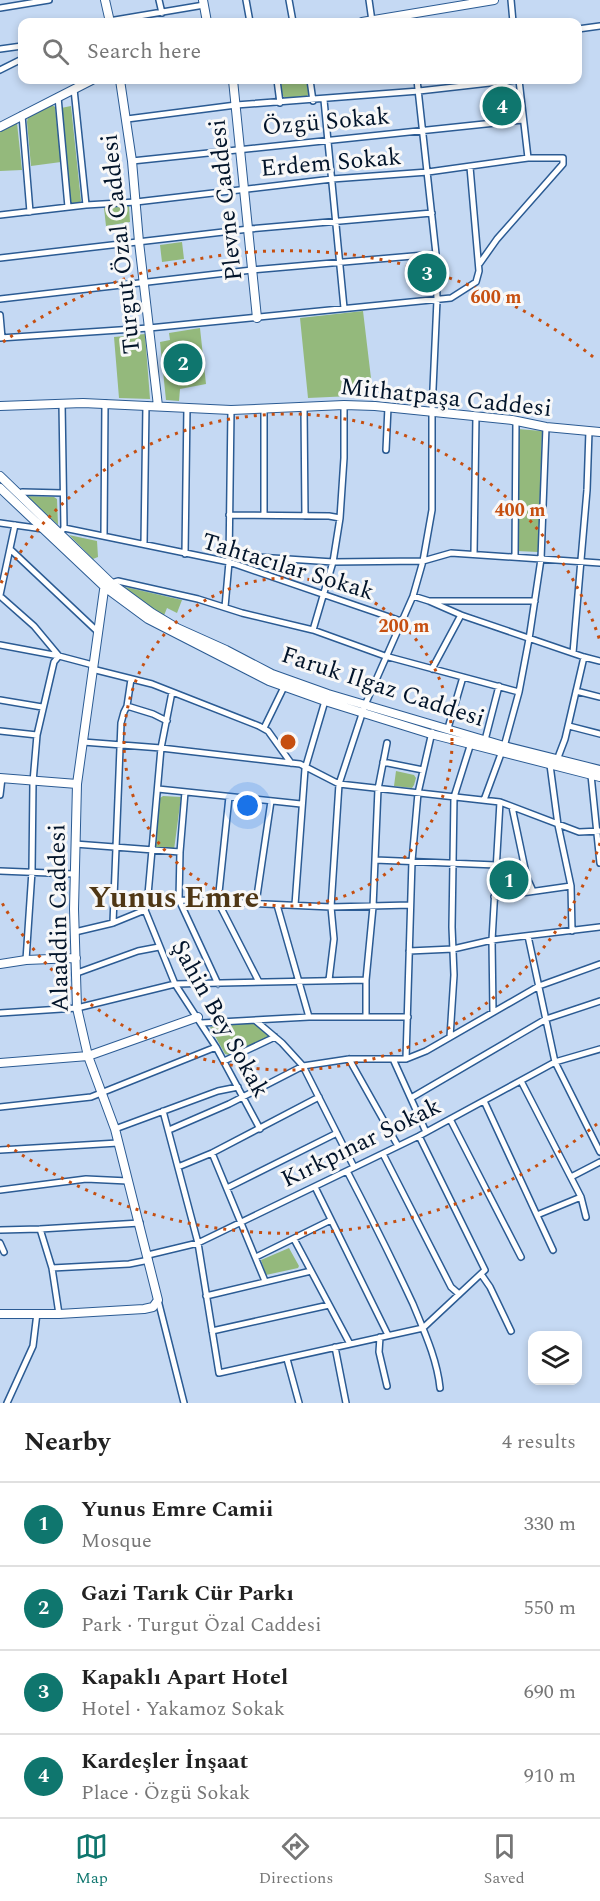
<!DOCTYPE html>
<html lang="en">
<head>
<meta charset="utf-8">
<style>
  body { margin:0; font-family:Spectral,serif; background:#f2f2f2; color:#222 }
  .controls { position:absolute; right:18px; bottom:18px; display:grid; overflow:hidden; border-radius:12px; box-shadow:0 3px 9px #0003 }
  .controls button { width:54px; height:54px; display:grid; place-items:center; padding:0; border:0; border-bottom:2px solid #e0e0e0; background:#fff; color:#222; font:30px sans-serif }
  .you { position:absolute; left:248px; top:806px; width:21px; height:21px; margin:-15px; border:4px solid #fff; border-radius:50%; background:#1a73e8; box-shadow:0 0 0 9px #1a73e833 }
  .badge { display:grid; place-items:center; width:39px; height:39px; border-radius:50%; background:#0f766e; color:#fff; font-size:20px; font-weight:700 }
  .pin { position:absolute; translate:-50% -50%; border:3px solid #fff; box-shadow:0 2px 6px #0006 }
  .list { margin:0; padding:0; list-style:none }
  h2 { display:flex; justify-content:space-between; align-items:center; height:78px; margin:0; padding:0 24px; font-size:26px }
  h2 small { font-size:20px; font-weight:400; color:#767676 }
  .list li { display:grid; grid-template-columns:39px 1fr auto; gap:18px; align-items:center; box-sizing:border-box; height:84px; padding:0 24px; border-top:2px solid #e0e0e0 }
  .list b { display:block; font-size:22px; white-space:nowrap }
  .list p { margin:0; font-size:20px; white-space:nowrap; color:#767676 }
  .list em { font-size:20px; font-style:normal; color:#767676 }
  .icon { flex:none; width:33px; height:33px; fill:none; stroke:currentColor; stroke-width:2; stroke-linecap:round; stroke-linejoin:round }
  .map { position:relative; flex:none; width:600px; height:1403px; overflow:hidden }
  .search { position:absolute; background:#fff; box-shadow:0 3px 9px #0003; left:18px; right:18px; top:18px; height:66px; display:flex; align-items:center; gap:15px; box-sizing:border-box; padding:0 21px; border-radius:12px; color:#767676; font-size:22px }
  .sheet { height:414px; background:#fff }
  nav { display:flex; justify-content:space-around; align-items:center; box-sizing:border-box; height:84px; border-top:2px solid #e0e0e0; background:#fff; font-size:16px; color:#767676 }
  nav a { display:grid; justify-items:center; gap:3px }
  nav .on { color:#0f766e }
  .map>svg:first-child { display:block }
  .green { fill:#94b97c }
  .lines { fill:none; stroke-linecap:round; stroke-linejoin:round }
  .street-casing { stroke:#2b5b93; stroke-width:8 }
  .secondary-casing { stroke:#2b5b93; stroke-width:10 }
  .street { stroke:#fff; stroke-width:5 }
  .secondary { stroke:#fff; stroke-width:8 }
  .ring { fill:none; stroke:#c64f10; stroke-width:3; stroke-dasharray:3 6 }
  .labels { text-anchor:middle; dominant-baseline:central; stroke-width:6; stroke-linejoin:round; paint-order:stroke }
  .street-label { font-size:24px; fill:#02142a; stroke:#f8f8f8 }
  .district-label { font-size:30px; font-weight:bold; fill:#4f3715; stroke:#f8f8f8 }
  .centre { fill:#c64f10; stroke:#f8f8f8; stroke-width:3 }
  .ring-label { font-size:18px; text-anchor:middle; font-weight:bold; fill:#c64f10; stroke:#f8f8f8; stroke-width:6; stroke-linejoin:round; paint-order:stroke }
</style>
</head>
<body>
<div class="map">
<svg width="600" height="1403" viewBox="0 0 600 1403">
  <rect width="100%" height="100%" fill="#c5d9f3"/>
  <path class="green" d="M281,80H308L309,94L307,96L285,98L282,95Z
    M51,104L55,107L61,162L31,166L27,122L28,116Z
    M71,106L81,201L77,204L71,205L64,155L61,108Z
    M17,123L22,170L0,171V132Z
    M129,206L130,222L106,226L104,208Z
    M182,242L184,259L162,262L160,245Z
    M363,311L373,395L308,398L300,318Z
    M200,328L206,384L180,389L179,401L166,400L160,342L170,340L169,333Z
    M145,334L150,399L119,398L114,337Z
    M518,429L542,431L538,552L517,551Z
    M27,496L54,497L57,499L58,525Z
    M69,535L97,541L98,557L93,559Z
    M121,586L182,600L177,613L167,608L163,618Z
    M396,771L414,775L416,778L414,785L412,788L394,786Z
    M163,796L181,797L174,850L157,849L155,846L160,798Z
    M255,1022L269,1034V1038L229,1055L225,1054L210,1027Z
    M289,1248L299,1266L298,1268L266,1275L261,1260Z"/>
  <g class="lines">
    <defs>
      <path id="street" d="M159,0L162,13
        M246,0L250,22
        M289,0L293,22
        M369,0L372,21
        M511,0L513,22
        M0,8L49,0
        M109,21L204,5
        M578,29L600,26
        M0,49L22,46
        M0,70L22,59
        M277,80L280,103
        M310,80L313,101
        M519,80L528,158
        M74,89L86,205
        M58,97L68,207
        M324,100L344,308
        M22,115L30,212
        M127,119L236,105L419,91L516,80
        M132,161L523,120
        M0,215L86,205L136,202L332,179L428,172L528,158H563V164L497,239L480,263
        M0,258L249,229L432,213
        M0,299L252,270L436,254
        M0,315L2,338
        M0,338L149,328L451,298L476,282L479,271L470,167
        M62,403L64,528
        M304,407L305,516
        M264,408V515
        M386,450L388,407
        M20,495L22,492L63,493
        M229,515L329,516L340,518
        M0,523L43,529
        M60,533L64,528L229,562L401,621
        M104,536L105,403
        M144,544L146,405
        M10,549L98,632
        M185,554L187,407
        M474,554L476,416
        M229,555L333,562L423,561L451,553L600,563
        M515,557L516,421
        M111,583L118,581L198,599L242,613L313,630L385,656L519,692
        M0,595L15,525
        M0,596L34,626L59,656L54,662L37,735L33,782L32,871L26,960
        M413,596L429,601H535
        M429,601L461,615L584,657L600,661
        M225,607L229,562L231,410
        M313,630L333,562L340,518L344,458V405
        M0,645L59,656L93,665
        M573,653L587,490L589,431
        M92,669L152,684L259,726L268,731L291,763
        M432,669L461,615
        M576,691L600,697
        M172,692L161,748L147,906L145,910L175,984L216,1047L260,1129
        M0,700L42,707
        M127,706L153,714L167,721
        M569,726L600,734
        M264,728L284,687
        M448,728L463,677
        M0,731L37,735
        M485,740L499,686
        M83,742L161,748L291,763L300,764L339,784L500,802L579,832L600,831
        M383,762L423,770
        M591,775L600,863
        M158,789L301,804
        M185,792L180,852L179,900L218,984
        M0,795L2,778
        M229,797L218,902L259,982
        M484,800L505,743L519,692L529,639L541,559L546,427
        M512,807L527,878L533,891
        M75,844L180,852
        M375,860L496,865
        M0,871L74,874
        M494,897L571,886
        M114,901L135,900L147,906L179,900L331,907L410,905
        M256,903L271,801
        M277,905L309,1017
        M295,905L305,769L325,701
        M113,923L121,723L124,712L127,706L131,679
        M572,931L571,886L558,825L550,765L557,760L565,739L584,657
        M75,932L113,923L145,910
        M528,936L555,1062L600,1152
        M409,951L453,949L492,940L600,927
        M77,973L138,951L159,947
        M329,980L334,939L331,907L339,784L365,705L413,596L423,561L432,510V411L437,300L436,254L417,80
        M493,1012L492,940L500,802
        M0,1013L77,1008L175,984L366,980
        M366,1017V980L373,907L378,789L387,743
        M256,1021L282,1043L303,1066L354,1167
        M202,1023L309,1017H408
        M450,1037L454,975L452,927L454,797L471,743
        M349,1059L398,1146
        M393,1059L426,1132
        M406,1059L412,861L418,793L432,732
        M224,1061L275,1037
        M521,1081L581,1197L537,1215
        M411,1098L546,1019L600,1001
        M484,1101L553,1250
        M0,1107L91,1097L216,1047
        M163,1111L198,1243L219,1373L423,1328L485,1270L419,1136
        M450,1119L521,1257
        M115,1129L218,1091L238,1087
        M169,1130L229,1104L303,1066L349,1059H406L426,1051L539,986L600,964
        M0,1150L118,1143
        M212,1153L265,1281
        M383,1154L451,1287L459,1294
        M178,1167L212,1153L319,1097
        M347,1171C370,1215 392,1259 413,1304C424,1331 437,1359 440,1388
        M571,1177L600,1162
        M315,1187L388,1335
        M227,1188L337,1133
        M0,1190L86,1179L128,1181
        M581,1197L586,1217
        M40,1229L52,1268L59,1314
        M0,1230L40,1229L140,1223
        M294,1239L350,1344
        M0,1243L4,1252
        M148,1255L198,1243L419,1136L555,1062L600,1049
        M256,1257L331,1220
        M52,1268L129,1264L149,1260
        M481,1274L490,1287L511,1331
        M206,1296L311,1271
        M158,1300L184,1403
        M212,1331L329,1305
        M380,1337L379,1352L387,1386
        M335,1347L346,1403
        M287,1359L299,1403
        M7,1403L33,1346L37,1313"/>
      <path id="secondary" d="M105,0L110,22
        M203,0L207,22
        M362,22L494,0
        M120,80L132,161L139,242L158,406
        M233,80L257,318
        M0,127L92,80
        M0,406L83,403L231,410L344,405L375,406L512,420L546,427L600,432
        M0,476L111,583L152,613L177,628L226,650L272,674L328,694L504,746L600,770
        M0,488L106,588L148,619L269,681L325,701L431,734L600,777
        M0,778L77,784
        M0,964L26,960L76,958
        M0,1063L88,1056L198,1017
        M0,1314H59L144,1309L153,1307L158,1300L115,1129L88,1056L77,1008L74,909L77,784L104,590L111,583"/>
    </defs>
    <use href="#street" class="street-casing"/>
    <use href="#secondary" class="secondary-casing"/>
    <use href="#street" class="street"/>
    <use href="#secondary" class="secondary"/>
  </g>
  <g class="ring">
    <circle cx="288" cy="742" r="164"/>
    <path d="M600 843A328 328 0 0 1 1 901M1 583A328 328 0 0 1 600 641"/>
    <path d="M597 1124A491 491 0 0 1 3 1142M3 342A491 491 0 0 1 597 360"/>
  </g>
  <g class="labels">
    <g class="street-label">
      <text transform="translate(326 122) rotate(-5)">Özgü Sokak</text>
      <text transform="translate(331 163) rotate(-5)">Erdem Sokak</text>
      <text transform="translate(226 200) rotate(-96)">Plevne Caddesi</text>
      <text transform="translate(121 244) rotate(-96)">Turgut Özal Caddesi</text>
      <text transform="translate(446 398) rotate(6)">Mithatpaşa Caddesi</text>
      <text transform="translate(288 567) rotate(17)">Tahtacılar Sokak</text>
      <text transform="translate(383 687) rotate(18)">Faruk Ilgaz Caddesi</text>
      <text transform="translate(59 918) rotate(-91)">Alaaddin Caddesi</text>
      <text transform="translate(220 1019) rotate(61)">Şahin Bey Sokak</text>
      <text transform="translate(361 1143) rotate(-26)">Kırkpınar Sokak</text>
    </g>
    <g class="district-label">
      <text x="174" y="898">Yunus Emre</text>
    </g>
  </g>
  <circle cx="288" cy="742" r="9" class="centre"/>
  <g class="ring-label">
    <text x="496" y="303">600 m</text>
    <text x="520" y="516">400 m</text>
    <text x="404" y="632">200 m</text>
  </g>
</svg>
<div class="controls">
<button><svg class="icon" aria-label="layers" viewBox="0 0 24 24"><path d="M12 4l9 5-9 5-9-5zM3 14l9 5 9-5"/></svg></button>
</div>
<div class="you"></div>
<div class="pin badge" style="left:509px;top:880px">1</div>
<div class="pin badge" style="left:183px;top:363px">2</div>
<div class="pin badge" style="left:427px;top:273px">3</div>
<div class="pin badge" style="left:502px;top:106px">4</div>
<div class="search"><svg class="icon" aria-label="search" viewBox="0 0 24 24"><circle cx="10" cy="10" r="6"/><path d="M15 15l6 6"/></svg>Search here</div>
</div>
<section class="sheet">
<h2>Nearby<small>4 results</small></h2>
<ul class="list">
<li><span class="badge">1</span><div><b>Yunus Emre Camii</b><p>Mosque</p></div><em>330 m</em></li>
<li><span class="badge">2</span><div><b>Gazi Tarık Cür Parkı</b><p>Park · Turgut Özal Caddesi</p></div><em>550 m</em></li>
<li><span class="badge">3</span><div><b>Kapaklı Apart Hotel</b><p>Hotel · Yakamoz Sokak</p></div><em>690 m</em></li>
<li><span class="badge">4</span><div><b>Kardeşler İnşaat</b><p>Place · Özgü Sokak</p></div><em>910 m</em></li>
</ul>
</section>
<nav>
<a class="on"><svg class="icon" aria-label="map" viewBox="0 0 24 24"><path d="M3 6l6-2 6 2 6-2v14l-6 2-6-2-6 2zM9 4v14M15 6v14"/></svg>Map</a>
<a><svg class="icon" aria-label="directions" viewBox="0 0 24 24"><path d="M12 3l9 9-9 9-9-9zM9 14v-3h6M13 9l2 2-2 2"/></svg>Directions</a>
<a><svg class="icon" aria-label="saved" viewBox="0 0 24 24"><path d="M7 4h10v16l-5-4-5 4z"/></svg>Saved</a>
</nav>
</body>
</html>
